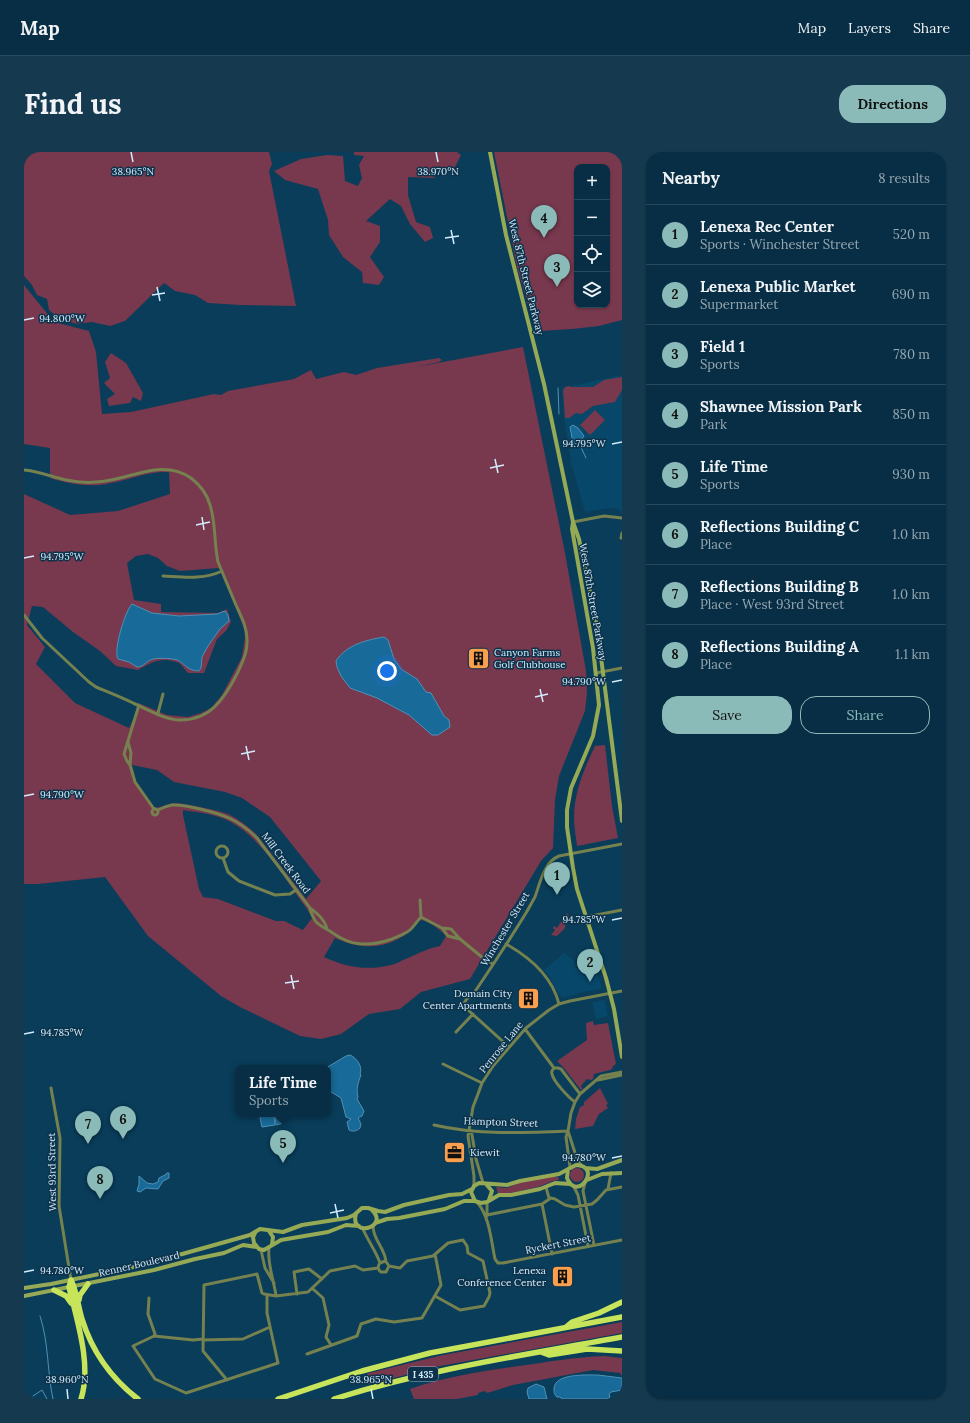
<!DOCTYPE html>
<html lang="en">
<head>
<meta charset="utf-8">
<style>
  body { margin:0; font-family:Lora,serif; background:#153a4f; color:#f1f3f6 }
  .controls { position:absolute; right:12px; top:12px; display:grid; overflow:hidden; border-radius:8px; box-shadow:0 1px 3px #0004 }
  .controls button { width:36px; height:36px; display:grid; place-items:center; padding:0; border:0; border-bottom:1px solid #284a5d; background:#072e44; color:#f1f3f6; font:20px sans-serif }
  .you { position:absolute; left:363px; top:519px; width:14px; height:14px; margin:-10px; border:3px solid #fff; border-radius:50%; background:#1a73e8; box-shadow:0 0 0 6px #1a73e833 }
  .badge { display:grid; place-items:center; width:26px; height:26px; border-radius:50%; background:#8bbbb9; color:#111; font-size:13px; font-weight:700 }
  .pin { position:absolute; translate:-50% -33px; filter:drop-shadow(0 1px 2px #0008) }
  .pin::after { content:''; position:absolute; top:21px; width:14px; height:12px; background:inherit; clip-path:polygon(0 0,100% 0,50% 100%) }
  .popup { position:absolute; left:211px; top:913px; width:96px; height:52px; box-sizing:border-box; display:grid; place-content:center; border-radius:8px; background:#072e44; filter:drop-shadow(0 1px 3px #0005); font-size:13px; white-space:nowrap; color:#98a8b2 }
  .popup b { font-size:15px; color:#f1f3f6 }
  .popup::after { content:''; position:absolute; left:50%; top:100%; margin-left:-8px; border:8px solid transparent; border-top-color:#072e44 }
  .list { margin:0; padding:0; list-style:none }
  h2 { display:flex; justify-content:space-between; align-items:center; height:52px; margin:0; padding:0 16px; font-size:17px }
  h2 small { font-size:13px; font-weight:400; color:#98a8b2 }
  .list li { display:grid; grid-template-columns:26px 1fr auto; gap:12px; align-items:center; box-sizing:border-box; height:60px; padding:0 16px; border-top:1px solid #284a5d }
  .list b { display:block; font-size:15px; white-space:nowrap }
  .list p { margin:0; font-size:13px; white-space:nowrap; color:#98a8b2 }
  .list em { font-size:13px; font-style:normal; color:#98a8b2 }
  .actions { display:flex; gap:8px; padding:12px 16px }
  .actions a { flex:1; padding:9px 0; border:1px solid #8bbbb9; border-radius:16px; text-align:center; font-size:14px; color:#8bbbb9 }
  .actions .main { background:#8bbbb9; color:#111 }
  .icon { flex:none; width:22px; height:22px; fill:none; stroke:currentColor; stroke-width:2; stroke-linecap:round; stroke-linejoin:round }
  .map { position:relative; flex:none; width:598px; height:1247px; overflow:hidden; border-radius:16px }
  header { display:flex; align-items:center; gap:24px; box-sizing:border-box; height:56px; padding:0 20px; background:#072e44; border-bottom:1px solid #284a5d }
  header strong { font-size:19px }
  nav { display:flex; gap:22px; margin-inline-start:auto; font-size:14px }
  .intro { display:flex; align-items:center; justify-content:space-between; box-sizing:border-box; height:96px; padding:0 24px }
  h1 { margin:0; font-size:28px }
  .button { padding:10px 18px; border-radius:16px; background:#8bbbb9; color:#111; font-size:14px; font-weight:700 }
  main { display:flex; gap:24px; padding:0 24px }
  aside { flex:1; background:#072e44; border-radius:16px; box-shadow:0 1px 3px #0004 }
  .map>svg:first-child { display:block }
  .built { fill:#074769 }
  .green { fill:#78384e; fill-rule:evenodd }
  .water { fill:#186a99; stroke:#5091b7 }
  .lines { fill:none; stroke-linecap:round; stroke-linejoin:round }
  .stream { stroke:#5091b7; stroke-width:1 }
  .street { stroke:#75814e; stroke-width:3 }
  .secondary { stroke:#96a955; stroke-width:4 }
  .highway { stroke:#c7e45b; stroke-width:5.5 }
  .ticks { fill:none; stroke:#d3ecfe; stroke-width:1.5 }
  .labels { text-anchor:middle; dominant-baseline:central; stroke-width:3; stroke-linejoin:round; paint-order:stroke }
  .shield { fill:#0d3249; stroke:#98b4c8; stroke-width:1 }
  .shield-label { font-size:9px; font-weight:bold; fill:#d3ecfe }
  .street-label { font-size:10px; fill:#d3ecfe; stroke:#0d3249 }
  .poi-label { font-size:10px; fill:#d3ecfe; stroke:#0d3249; text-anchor:start }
  .ticks-label { font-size:10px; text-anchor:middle; fill:#d3ecfe; stroke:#0d3249; stroke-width:3; stroke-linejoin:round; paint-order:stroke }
</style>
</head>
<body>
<header>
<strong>Map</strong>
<nav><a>Map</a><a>Layers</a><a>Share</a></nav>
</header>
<div class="intro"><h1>Find us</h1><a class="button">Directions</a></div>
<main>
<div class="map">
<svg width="598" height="1247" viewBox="0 0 598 1247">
  <rect width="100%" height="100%" fill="#093d5a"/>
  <path class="built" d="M598,223V360L594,357L586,356L561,360L547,310L540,266L538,236Z
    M540,801L550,808L552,816L570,811L578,837L559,840L539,846L536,844L526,826L520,818Z
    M581,848L584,864L572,867L568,850Z"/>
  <path class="green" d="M0,0H245L248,12L245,19L272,154L216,153L184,151L171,143L151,139L140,131L101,169L86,174L68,170L53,172L34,166L25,158L23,147L13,143L8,133L0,124Z
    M330,0H433L437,3L429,19H408L411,26L384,25V43L392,70L406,75L409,86L401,90L386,72L377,54L366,47L342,69L356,74V90L346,105L360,125L355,133L339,131L338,120L319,105L305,83L304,68L294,37L261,28L250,19L277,7L303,3L319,4L321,29L334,34L338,26L335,13L340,4L330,3Z
    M470,0H598V168L575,174L548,177L516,179L511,176L493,115ZM553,15H583V153H553Z
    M0,133L30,170L65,179L72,200L78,262L107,260L190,242L197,243L204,239L270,227L287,218L292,227L320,220L332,223L353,216L415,206L418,208L415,210L392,215L499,195L541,401L562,519L563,541L561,559L535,624L531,648L529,696L517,709L446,827L397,840L376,857L345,862L317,882L297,887L276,884L216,855L197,844L124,784L81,725L14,732H0V342L46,363L94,359L146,342L145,320C124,319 108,327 87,331C67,336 45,332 26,326V296L0,292ZM124,402L134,406L143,414L156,419L195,416L220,476L221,485L218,505L198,543L187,556L177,561L164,565L143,563L117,552L105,576L51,551L12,512L21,495L3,473L8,454L19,455L49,480L76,499L92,514L114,518C127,510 139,504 155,511C158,513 161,518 164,521H180L193,487L202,479L207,470L203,457L194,461L137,460V452L110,448L103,411L112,404ZM108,613L133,618L150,630L201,640L218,646L246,665L297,729L282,747L232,682C224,674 214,667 204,662C193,658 163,652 151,651C144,651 136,657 130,655L112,629ZM159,658C171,660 184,661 195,665C233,677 260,726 283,757L288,766L279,778L260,769H252L194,747L179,745L175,737L159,663ZM396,768C406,769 415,777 422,784L416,794C405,796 395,801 384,806C378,808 373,812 367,813C342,819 322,815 300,805L311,786C342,801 375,796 396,768Z
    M87,201L102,211L119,241L117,249L109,245L106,251L85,254L83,247L91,242L80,231L86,226L81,210Z
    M598,225V238L591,250L569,254L558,262L552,261L545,266H541L539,239L541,235L545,234L547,235H569L580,228Z
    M571,258L581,268L566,283L556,273Z
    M581,593L588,654L594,686L553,694C552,685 550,675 550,666C550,640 560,617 571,594Z
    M543,761L545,764L542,767L541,776L533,784L527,783L531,778L529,776L530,774L533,776Z
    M569,869L570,873L584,871L592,912L589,914L588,917L586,918L570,922L569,927L567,928L563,927L557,934V935L559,936L557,938L539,915L533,909L563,888L562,871Z
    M576,936L584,952L582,953L584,956L575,962L569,974L551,977L552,967L556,955L560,953V950Z
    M546 1023a7 7 0 1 1 14 0a7 7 0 1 1-14 0Z
    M523,1025H534L535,1028L529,1029L514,1035L487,1041H474L472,1035L483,1036L495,1031Z
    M598,1170V1181L411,1215L347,1232L343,1231L341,1227L342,1223L345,1221L419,1203Z
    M580,1204L598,1206V1224L596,1221L569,1218L489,1233L463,1241L461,1239L454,1241V1243L433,1247H390L386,1237C421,1225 459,1219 495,1214C523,1210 551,1205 580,1204Z"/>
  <path class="water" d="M549,273L554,276L560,284L556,290L550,292L549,291L546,275Z
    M108,452L128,461L155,464L193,462L201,459L204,463L205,469L196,477L184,494L178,505L177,516L175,519C160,519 160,507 148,507C142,506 134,506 129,507C122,509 120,515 113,515L105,510L94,507C89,499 101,459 108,452Z
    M360,485L364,488L370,507L377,517L393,527L402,540L407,541L420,564L425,568L426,575L414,583H408L385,563L353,546L326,536L317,524L313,515L312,509C322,493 342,488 360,485Z
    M326,903C333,906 339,915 336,922L337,923C334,931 332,937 334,945L333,947L340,959L338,964L334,966L337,972L336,976C333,979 329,980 325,978L323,970L327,967L322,965L317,946L304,938V916H302L322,904Z
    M245,962H258L259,971L252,973L251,965H250L251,973L238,975L236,966L237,964Z
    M143,1021H145V1026L139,1029L134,1037L122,1036L116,1040L113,1039L115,1032V1024L123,1031L129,1032L134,1030L135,1026L141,1023Z
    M574,1223L598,1226V1238L587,1240L585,1242L586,1245L583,1247H538L536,1245H533C530,1242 530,1241 530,1237C530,1221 563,1223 574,1223Z
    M512,1232L520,1235L523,1247H505L503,1240L504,1236Z"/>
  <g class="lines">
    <path class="stream" d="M534,236L535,262
      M555,291L562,306
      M16,1164C25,1191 23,1220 29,1247
      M9,1244L18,1238L23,1247"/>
    <path class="street" d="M0,318C14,319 28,325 42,328C52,330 62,331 72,330C104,329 137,305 167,326C176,333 183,342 186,353C192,371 190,392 194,410C200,424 206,439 212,453C217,464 223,475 223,487C224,500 218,511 213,522C200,547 186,569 155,568C139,567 123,557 109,551C97,545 84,540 72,535L65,530L18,486L0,463
      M549,370L580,364L598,366
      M597,386L598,381
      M139,424C159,425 179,428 198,419
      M572,521L598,516
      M115,553L100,602L103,609L106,613L111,630L130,657
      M134,561L139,542
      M104,590L107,601L106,613
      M128 660a3 3 0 1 1 6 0a3 3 0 1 1-6 0Z
      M134,658C138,656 143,654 148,653C161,652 194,661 205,666C216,671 225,678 233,686L286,756C294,762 301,768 303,777
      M192 700a6 6 0 1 1 12 0a6 6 0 1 1-12 0Z
      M199,706L204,720L215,729L251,743L266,742L272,738
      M396,748L397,765
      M286,757C291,771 292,771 304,778C308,780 312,784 317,786C333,795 351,793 368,787C375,784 382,782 387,777C391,773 394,768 397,765L418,776L427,777L436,787L459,806L469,812
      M562,765L598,758
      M418,776L424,784L436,787
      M482,792C507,806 528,824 535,852
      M501,877L530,916
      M432,880L449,862
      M485,895L444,858L440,852C441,846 448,844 452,838C469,813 486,787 502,761C505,756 508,750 511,745C516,731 520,710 535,704L598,692
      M419,912L458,931
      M574,928L598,923
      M27,936L36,986L35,1054L47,1128
      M551,950C545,946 529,929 528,922C527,919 528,919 530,916H534L537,917L556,942
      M410,973C452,983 501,981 544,979
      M446,978L448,983L452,1007L459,1031
      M544,979L553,1007L557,1013
      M546,1015L542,985L544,979L547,961L551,950L556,942L577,924L598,920
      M561,1031L559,1039L570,1093
      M549,1033L554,1043L564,1094
      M450,1034V1024L444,984L449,955L454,942L458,931L469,914L502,876L525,858L535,852L546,849L598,839
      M522,1035L525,1046
      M584,1037L587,1021
      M453,1050C466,1065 467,1089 471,1107L474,1111H479L598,1088
      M463,1050V1064
      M518,1052L528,1102
      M463,1063L518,1052L527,1046L531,1047L541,1053L550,1055L568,1052L573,1048L582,1038L598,1035
      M349,1074C349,1088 361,1096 362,1110
      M339,1077C344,1089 352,1099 356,1111C353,1114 354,1118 357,1120H362L365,1114
      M245,1096C243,1112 250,1128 252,1144
      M237,1098L241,1116L250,1131
      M356,1111L361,1109L363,1111L365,1114L376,1116L383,1109L409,1104L424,1091L439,1088L443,1094L444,1101L459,1109L466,1141L465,1145L460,1154L436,1158L411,1144
      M288,1136L299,1146L305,1173L302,1185L307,1193
      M273,1142L270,1120L285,1117L298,1127
      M125,1146L124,1162L131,1182L130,1184
      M179,1187L169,1188L130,1184L109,1194L131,1227L162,1241L254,1211L243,1161V1143
      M179,1188L219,1187L246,1175
      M283,1202L333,1184L337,1172L352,1167L370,1170L398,1166L417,1133L411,1102
      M203,1228L179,1199L180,1133L233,1122L238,1141L240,1142L252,1144L284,1140L306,1119L331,1114L339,1118L354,1116"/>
    <path class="secondary" d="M466,0L482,83L520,232L549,370L555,387L573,474L598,669
      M549,370L548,377L569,496L575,553L569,584L547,636L543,658V675L549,716L553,737L582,826L590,857L598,905
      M561,1016L573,1017L598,1008
      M544,1017L543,1026C553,1051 579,1014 552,1013L535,1022L496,1029L483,1033L455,1031L450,1034L447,1040L451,1049L457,1051L463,1050L475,1043H487L516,1037L531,1031L546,1032
      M563,1028L578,1022L598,1021
      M462,1032L468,1039L465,1048
      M332,1062C325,1086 366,1076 348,1058
      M351,1071L363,1067L375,1066L421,1057L440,1049H451
      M245,1079L249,1085L248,1092
      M231,1081L229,1085L230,1091L235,1097L240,1098L257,1088L304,1080L322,1073L335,1074
      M0,1136L27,1132L119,1113L226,1083L236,1077L259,1080L278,1073L323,1066L330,1063L338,1056H344L354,1059L361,1060L380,1053L425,1043L438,1042L448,1037
      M0,1144L130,1118L171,1107L200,1101L219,1093L233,1095"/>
    <path class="highway" d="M47,1128C53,1140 54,1154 58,1167C68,1199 88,1227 114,1247
      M47,1128L45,1135C53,1169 68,1213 57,1247
      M30,1138L42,1144L47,1151
      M55,1148L56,1143L64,1132
      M542,1175L548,1170L575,1161L598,1150
      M517,1200L525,1203L563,1197L598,1199
      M254,1247L338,1219L406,1201L598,1165
      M310,1247C404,1217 501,1203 598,1185"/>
  </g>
  <path class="ticks" d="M107,0L109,10M412,0L414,10M427,78L430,92M421,86L435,84M133,135L136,149M128,143L141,141M0,168L10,166M588,292L598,290M471,307L474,321M466,316L480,313M178,365L180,378M172,373L186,370M0,406L10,404M588,530L598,528M516,537L519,550M511,545L524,542M222,594L225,608M217,602L231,599M0,644L10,642M588,768L598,766M267,823L270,837M261,831L275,829M0,882L10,880M588,1006L598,1004M311,1052L314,1066M306,1061L320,1058M0,1120L10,1118M43,1237L44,1247M347,1237L349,1247"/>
  <defs>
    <symbol id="building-square" viewBox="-11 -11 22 22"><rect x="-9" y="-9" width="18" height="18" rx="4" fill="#fa9f4e" stroke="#0d3249"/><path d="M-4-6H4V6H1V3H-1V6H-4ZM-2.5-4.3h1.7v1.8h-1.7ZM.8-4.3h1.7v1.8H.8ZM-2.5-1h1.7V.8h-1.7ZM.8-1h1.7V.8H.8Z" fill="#111"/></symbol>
    <symbol id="office-square" viewBox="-11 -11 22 22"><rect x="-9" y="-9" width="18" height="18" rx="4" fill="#fa9f4e" stroke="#0d3249"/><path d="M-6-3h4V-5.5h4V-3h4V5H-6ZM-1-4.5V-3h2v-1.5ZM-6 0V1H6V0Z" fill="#111"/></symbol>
  </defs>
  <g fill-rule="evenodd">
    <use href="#building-square" x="442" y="494" width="25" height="25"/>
    <use href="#building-square" x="492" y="834" width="25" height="25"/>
    <use href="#office-square" x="418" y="988" width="25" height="25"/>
    <use href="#building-square" x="526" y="1112" width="25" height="25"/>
  </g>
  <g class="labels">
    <rect class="shield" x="384" y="1215" width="30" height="14" rx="3"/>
    <g class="shield-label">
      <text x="399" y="1222">I 435</text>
    </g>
    <g class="street-label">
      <text transform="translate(502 125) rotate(76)">West 87th Street Parkway</text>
      <text transform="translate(569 450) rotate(80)">West 87th Street Parkway</text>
      <text transform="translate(262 711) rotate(53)">Mill Creek Road</text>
      <text transform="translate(481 777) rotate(-59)">Winchester Street</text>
      <text transform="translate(477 895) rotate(-51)">Penrose Lane</text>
      <text transform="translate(477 970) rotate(2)">Hampton Street</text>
      <text transform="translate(28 1020) rotate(-91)">West 93rd Street</text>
      <text transform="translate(534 1092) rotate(-11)">Ryckert Street</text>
      <text transform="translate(115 1112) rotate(-13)">Renner Boulevard</text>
    </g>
    <g class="poi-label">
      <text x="470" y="500">Canyon Farms<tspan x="470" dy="12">Golf Clubhouse</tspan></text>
      <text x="488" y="841" text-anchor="end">Domain City<tspan x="488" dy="12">Center Apartments</tspan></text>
      <text x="446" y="1000">Kiewit</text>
      <text x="522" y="1118" text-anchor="end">Lenexa<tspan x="522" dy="12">Conference Center</tspan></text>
    </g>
  </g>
  <g class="ticks-label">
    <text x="109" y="23">38.965°N</text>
    <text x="414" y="23">38.970°N</text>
    <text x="38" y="170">94.800°W</text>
    <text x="560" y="295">94.795°W</text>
    <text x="38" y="408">94.795°W</text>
    <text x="560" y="533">94.790°W</text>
    <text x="38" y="646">94.790°W</text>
    <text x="560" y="771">94.785°W</text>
    <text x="38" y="884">94.785°W</text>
    <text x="560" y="1009">94.780°W</text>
    <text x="38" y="1122">94.780°W</text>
    <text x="43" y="1231">38.960°N</text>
    <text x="347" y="1231">38.965°N</text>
  </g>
</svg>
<div class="controls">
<button>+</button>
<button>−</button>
<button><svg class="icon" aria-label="locate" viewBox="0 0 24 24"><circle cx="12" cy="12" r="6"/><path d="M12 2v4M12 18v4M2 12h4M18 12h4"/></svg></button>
<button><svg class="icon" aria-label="layers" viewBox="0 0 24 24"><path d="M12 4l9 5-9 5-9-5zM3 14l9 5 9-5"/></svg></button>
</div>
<div class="you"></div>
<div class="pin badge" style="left:533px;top:743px">1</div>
<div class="pin badge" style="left:566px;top:830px">2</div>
<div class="pin badge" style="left:533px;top:135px">3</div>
<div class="pin badge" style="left:520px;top:86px">4</div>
<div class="pin badge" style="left:259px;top:1011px">5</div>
<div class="popup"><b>Life Time</b>Sports</div>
<div class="pin badge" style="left:99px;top:987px">6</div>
<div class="pin badge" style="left:64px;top:992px">7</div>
<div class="pin badge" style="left:76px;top:1047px">8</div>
</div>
<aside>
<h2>Nearby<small>8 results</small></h2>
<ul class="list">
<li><span class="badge">1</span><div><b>Lenexa Rec Center</b><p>Sports · Winchester Street</p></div><em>520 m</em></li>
<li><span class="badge">2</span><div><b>Lenexa Public Market</b><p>Supermarket</p></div><em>690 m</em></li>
<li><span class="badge">3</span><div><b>Field 1</b><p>Sports</p></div><em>780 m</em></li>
<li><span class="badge">4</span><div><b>Shawnee Mission Park</b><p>Park</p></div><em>850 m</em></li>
<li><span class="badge">5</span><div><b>Life Time</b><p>Sports</p></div><em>930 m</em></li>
<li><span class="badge">6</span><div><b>Reflections Building C</b><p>Place</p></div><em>1.0 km</em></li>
<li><span class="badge">7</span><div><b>Reflections Building B</b><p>Place · West 93rd Street</p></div><em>1.0 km</em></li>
<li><span class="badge">8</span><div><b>Reflections Building A</b><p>Place</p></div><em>1.1 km</em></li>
</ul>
<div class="actions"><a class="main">Save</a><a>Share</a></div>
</aside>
</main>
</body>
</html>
